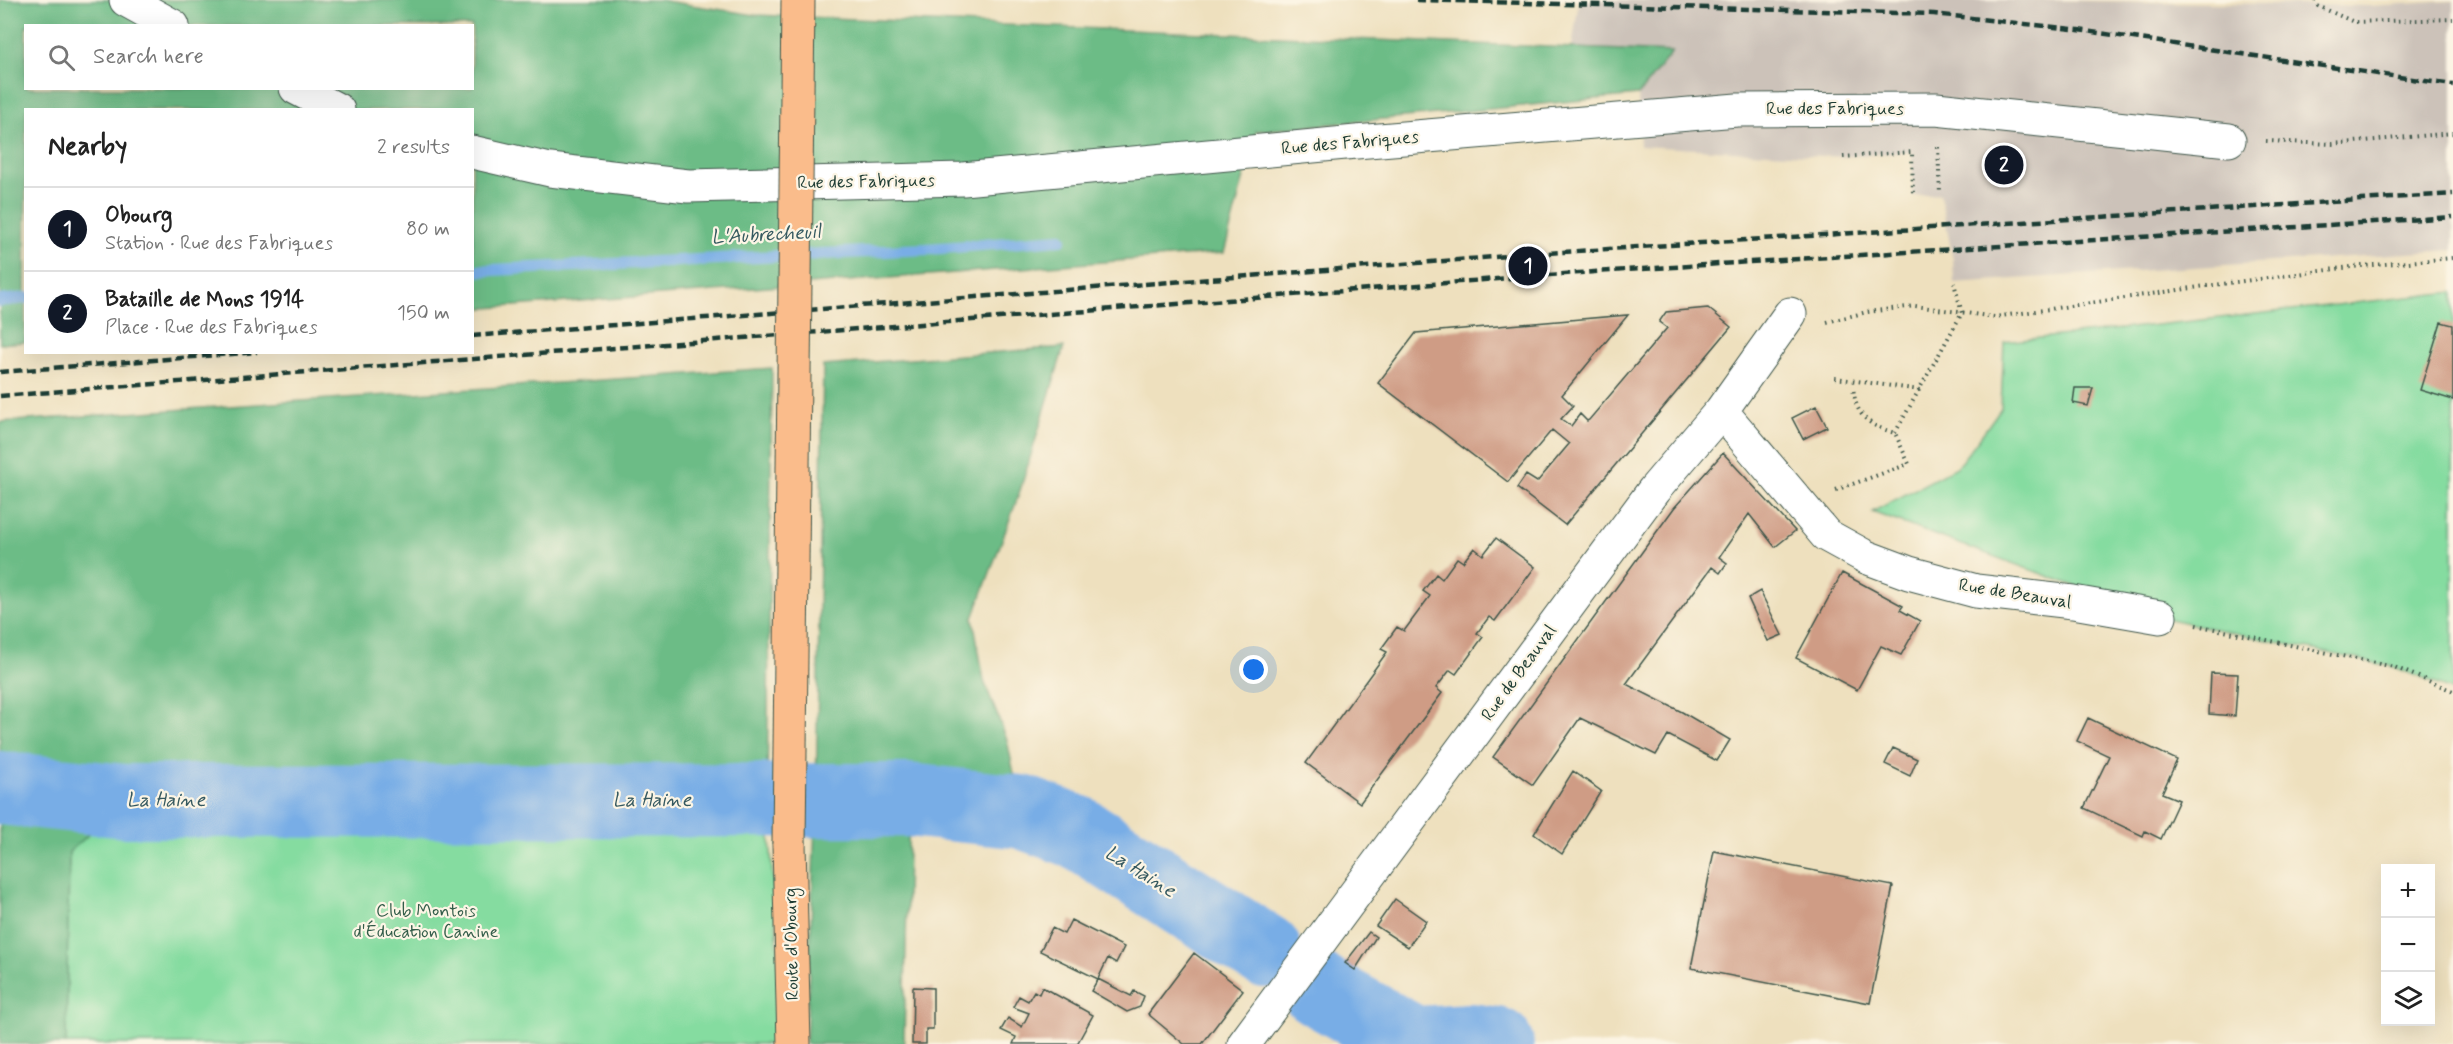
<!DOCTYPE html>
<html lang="en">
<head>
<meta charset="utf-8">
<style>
  body { margin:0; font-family:Mynerve,sans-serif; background:#f2f2f2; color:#222 }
  .controls { position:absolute; right:18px; bottom:18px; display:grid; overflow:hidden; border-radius:0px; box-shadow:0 6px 24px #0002 }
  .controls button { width:54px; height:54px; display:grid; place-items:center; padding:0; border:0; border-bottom:2px solid #e0e0e0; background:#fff; color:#222; font:30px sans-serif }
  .you { position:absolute; left:1254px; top:670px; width:21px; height:21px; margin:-15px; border:4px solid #fff; border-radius:50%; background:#1a73e8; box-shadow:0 0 0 9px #1a73e833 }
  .badge { display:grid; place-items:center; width:39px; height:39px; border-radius:50%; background:#111827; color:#fff; font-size:20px; font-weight:700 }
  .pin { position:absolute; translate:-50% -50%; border:3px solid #fff; box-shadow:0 2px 6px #0006 }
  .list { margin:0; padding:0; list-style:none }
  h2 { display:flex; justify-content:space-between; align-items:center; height:78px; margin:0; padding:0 24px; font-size:26px }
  h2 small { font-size:20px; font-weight:400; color:#767676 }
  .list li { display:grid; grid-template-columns:39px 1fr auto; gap:18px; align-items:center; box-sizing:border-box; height:84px; padding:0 24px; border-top:2px solid #e0e0e0 }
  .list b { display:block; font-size:22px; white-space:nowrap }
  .list p { margin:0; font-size:20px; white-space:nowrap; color:#767676 }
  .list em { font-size:20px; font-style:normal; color:#767676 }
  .icon { flex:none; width:33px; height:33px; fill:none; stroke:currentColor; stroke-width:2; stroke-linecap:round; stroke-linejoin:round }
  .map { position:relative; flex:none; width:2453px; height:1044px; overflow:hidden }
  .search { position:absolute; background:#fff; box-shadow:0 6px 24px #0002; left:24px; top:24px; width:450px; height:66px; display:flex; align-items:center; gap:15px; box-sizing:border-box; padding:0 21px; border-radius:0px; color:#767676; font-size:22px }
  .panel { position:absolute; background:#fff; box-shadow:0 6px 24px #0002; left:24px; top:108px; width:450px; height:246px; border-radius:0px }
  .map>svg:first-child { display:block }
  .industrial { fill:#ccc2b9 }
  .green { fill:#85dca0; stroke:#528c6a; stroke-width:1.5 }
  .forest { fill:#6cbc86; stroke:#467c5d; stroke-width:1.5; fill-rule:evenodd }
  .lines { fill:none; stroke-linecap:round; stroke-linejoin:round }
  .stream { stroke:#78ade6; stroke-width:12 }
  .river { stroke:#78ade6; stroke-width:74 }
  .building { fill:#cf9c85 }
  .minor-casing { stroke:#3e5549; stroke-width:35 }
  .major-casing { stroke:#3e5549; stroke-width:35 }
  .path { stroke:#3e5549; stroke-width:4; stroke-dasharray:1.5 4.5; stroke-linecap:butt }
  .minor { stroke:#fff; stroke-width:33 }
  .major { stroke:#fabc8b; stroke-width:33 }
  .rail { stroke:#1f3d34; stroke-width:4.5; stroke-dasharray:9 4.5; stroke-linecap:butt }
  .major-bridge-casing { stroke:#3e5549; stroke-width:35; stroke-linecap:butt }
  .major-bridge { stroke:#fabc8b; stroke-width:33 }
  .labels { text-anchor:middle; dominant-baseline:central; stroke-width:4.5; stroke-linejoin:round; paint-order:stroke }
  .street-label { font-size:18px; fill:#1f3d34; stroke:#fcf5e5 }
  .park-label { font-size:18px; fill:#335d4a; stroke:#fcf5e5 }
  .water-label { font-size:20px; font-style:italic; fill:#355960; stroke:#fcf5e5 }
</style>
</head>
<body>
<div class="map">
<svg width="2453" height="1044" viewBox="0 0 2453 1044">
  <rect width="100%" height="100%" fill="#fcf5e5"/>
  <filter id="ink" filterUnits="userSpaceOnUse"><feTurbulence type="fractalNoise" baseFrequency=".0167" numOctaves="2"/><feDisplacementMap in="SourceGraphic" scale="12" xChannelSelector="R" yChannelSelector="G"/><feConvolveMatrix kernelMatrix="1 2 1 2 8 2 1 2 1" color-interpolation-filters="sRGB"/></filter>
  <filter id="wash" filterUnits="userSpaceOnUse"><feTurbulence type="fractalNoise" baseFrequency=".008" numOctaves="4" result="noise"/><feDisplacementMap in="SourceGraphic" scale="24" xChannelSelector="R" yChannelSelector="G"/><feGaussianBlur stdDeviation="1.35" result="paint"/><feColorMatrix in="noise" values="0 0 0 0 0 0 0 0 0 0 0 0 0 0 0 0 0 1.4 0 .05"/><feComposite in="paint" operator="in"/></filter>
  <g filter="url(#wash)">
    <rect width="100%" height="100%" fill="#eee0be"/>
    <path class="industrial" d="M1579,0H2032L2370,6L2453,1V250L1954,283L1953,259L1940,194L1913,196L1912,152L1843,157L1640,146L1638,95L1671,52L1572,48Z"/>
    <path class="green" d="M2453,292V691L2394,667L2160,617L1872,512L1957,467L1981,436L2001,408L2004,342Z
      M767,799L785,1044H66L69,852L126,801Z"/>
    <path class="forest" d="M0,0H659L755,15L1672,52L1638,95L1256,131L1224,253L473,309L472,110H26L25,342L0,344ZM26,26H472V88H26Z
      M1064,347L1018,497L973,618L984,681L1007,740L1022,812L909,801L904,1044H806L816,800L823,366Z
      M772,368L767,799L126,801L69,852L66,1044H0V422Z"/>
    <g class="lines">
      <path class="stream" d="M472,271L927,249L1061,239
        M0,301L26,298"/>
      <path class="river" d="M0,788L126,801L908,800L1022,812L1077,832L1265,951
        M1317,989L1414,1043L1472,1040L1497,1044"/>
    </g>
    <g id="blocks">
      <path class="building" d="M1708,308L1731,327L1565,525L1517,488L1526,475L1537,482L1569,444L1552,430L1508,482L1378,383L1416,333L1628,315L1562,395L1573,406L1561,419L1571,426L1580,414L1587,421L1589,420L1667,328L1659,322L1666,312Z
        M2441,322L2453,325V400L2420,390Z
        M2075,388H2093L2088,406L2073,403Z
        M1816,406L1827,427L1803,439L1792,418Z
        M1723,453L1795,531L1775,547L1749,514L1719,557L1727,563L1720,573L1712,567L1626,684L1682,712L1730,740L1717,761L1668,735L1656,755L1580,718L1533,785L1493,757L1674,508Z
        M1496,538L1535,567L1495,621L1489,617L1477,633L1483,637L1456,674L1450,670L1436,688L1442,693L1360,803L1306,763L1387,652L1381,649L1397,627L1404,631L1430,596L1423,591L1436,574L1442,579L1457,558L1463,562L1474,548L1483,555Z
        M1842,573L1903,606L1900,610L1920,621L1901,655L1881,646L1857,690L1796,658Z
        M1760,591L1782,635L1768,641L1748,598Z
        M2211,673L2238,674L2235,716L2209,714Z
        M2088,718L2177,760L2162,793L2179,800L2161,839L2145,831L2143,836L2084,808L2109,756L2077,741Z
        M1893,748L1917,759L1910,776L1885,764Z
        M1573,771L1601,791L1562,854L1534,834Z
        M1714,851L1893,886L1870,1003L1691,968Z
        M1395,899L1426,921L1408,947L1376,926Z
        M1071,920L1124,947L1116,963L1108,958L1098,979L1040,951L1052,928L1064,934Z
        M1369,932L1376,937L1355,970L1345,963Z
        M1194,953L1243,990L1202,1044H1184L1148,1014Z
        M1098,979L1131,996L1134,991L1144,996L1140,1007L1127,1012L1091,991Z
        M913,987L933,988V1029H926V1044H912Z
        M1042,987L1093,1015L1077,1044H1013L1016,1037L1001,1030L1008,1018L1022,1027L1029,1013L1013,1007L1019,996L1028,1001L1034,991L1039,994Z"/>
    </g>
  </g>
  <g filter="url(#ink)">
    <use href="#blocks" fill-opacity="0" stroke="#3e5549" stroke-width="1.5"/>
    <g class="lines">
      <defs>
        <path id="minor" d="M126,0L173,26
          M296,88L338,110
          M472,152L550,170L688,186L963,179L1356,142L1737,110L1936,109L2229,140
          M1721,411L1826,535L1866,557L1909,573L1976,591L2073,602L2160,617
          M1244,1044L1654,490L1721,411L1790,314"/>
        <path id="major" d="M789,844L794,1044"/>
      </defs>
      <use href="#minor" class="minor-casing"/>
      <use href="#major" class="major-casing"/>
      <path class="path" d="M2315,0L2318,6L2354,22L2453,19
        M2266,141L2332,144L2453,133
        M1938,147L1940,194
        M1843,157L1912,152L1913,196
        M1827,322L1867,312L1915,306L1995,317L2206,286L2351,267L2453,258
        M1835,378L1920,390
        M1895,433L1962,313L1954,283
        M1836,490L1909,464L1895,433C1867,425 1856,416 1853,387
        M2196,625L2394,667L2453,691"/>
      <use href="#minor" class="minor"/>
      <use href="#major" class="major"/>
      <path class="rail" d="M1416,0L1934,14L2072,29L2453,85
        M472,336L1547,253L2453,194
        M0,372L257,352
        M0,396L1548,275L2453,217"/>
      <defs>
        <path id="major-bridge" d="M789,844L798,0"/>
      </defs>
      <use href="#major-bridge" class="major-bridge-casing"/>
      <use href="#major-bridge" class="major-bridge"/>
    </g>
  </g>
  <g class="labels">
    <g class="street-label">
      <text x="1835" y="109">Rue des Fabriques</text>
      <text transform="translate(1350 143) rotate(-5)">Rue des Fabriques</text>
      <text transform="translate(866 182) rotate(-1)">Rue des Fabriques</text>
      <text transform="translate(2015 594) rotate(9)">Rue de Beauval</text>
      <text transform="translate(1519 673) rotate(-54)">Rue de Beauval</text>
      <text transform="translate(792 944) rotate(-91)">Route d'Obourg</text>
    </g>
    <g class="park-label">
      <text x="426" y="911">Club Montois<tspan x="426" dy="21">d'Éducation Canine</tspan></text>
    </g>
    <g class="water-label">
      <text transform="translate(766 235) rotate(-3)">L'Aubrecheuil</text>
      <text x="166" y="800">La Haine</text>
      <text x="652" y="800">La Haine</text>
      <text transform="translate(1140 872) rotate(32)">La Haine</text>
    </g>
  </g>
</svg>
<div class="controls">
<button>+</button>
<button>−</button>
<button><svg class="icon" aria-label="layers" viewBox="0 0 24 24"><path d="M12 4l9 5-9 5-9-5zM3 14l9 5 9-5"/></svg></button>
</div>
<div class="you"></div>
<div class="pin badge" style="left:1528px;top:266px">1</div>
<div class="pin badge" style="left:2004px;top:165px">2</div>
<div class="search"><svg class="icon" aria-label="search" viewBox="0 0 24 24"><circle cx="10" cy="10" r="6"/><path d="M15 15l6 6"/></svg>Search here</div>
<section class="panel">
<h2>Nearby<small>2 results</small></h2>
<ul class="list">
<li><span class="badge">1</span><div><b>Obourg</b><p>Station · Rue des Fabriques</p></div><em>80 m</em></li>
<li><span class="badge">2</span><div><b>Bataille de Mons 1914</b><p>Place · Rue des Fabriques</p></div><em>150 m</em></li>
</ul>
</section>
</div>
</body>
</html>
